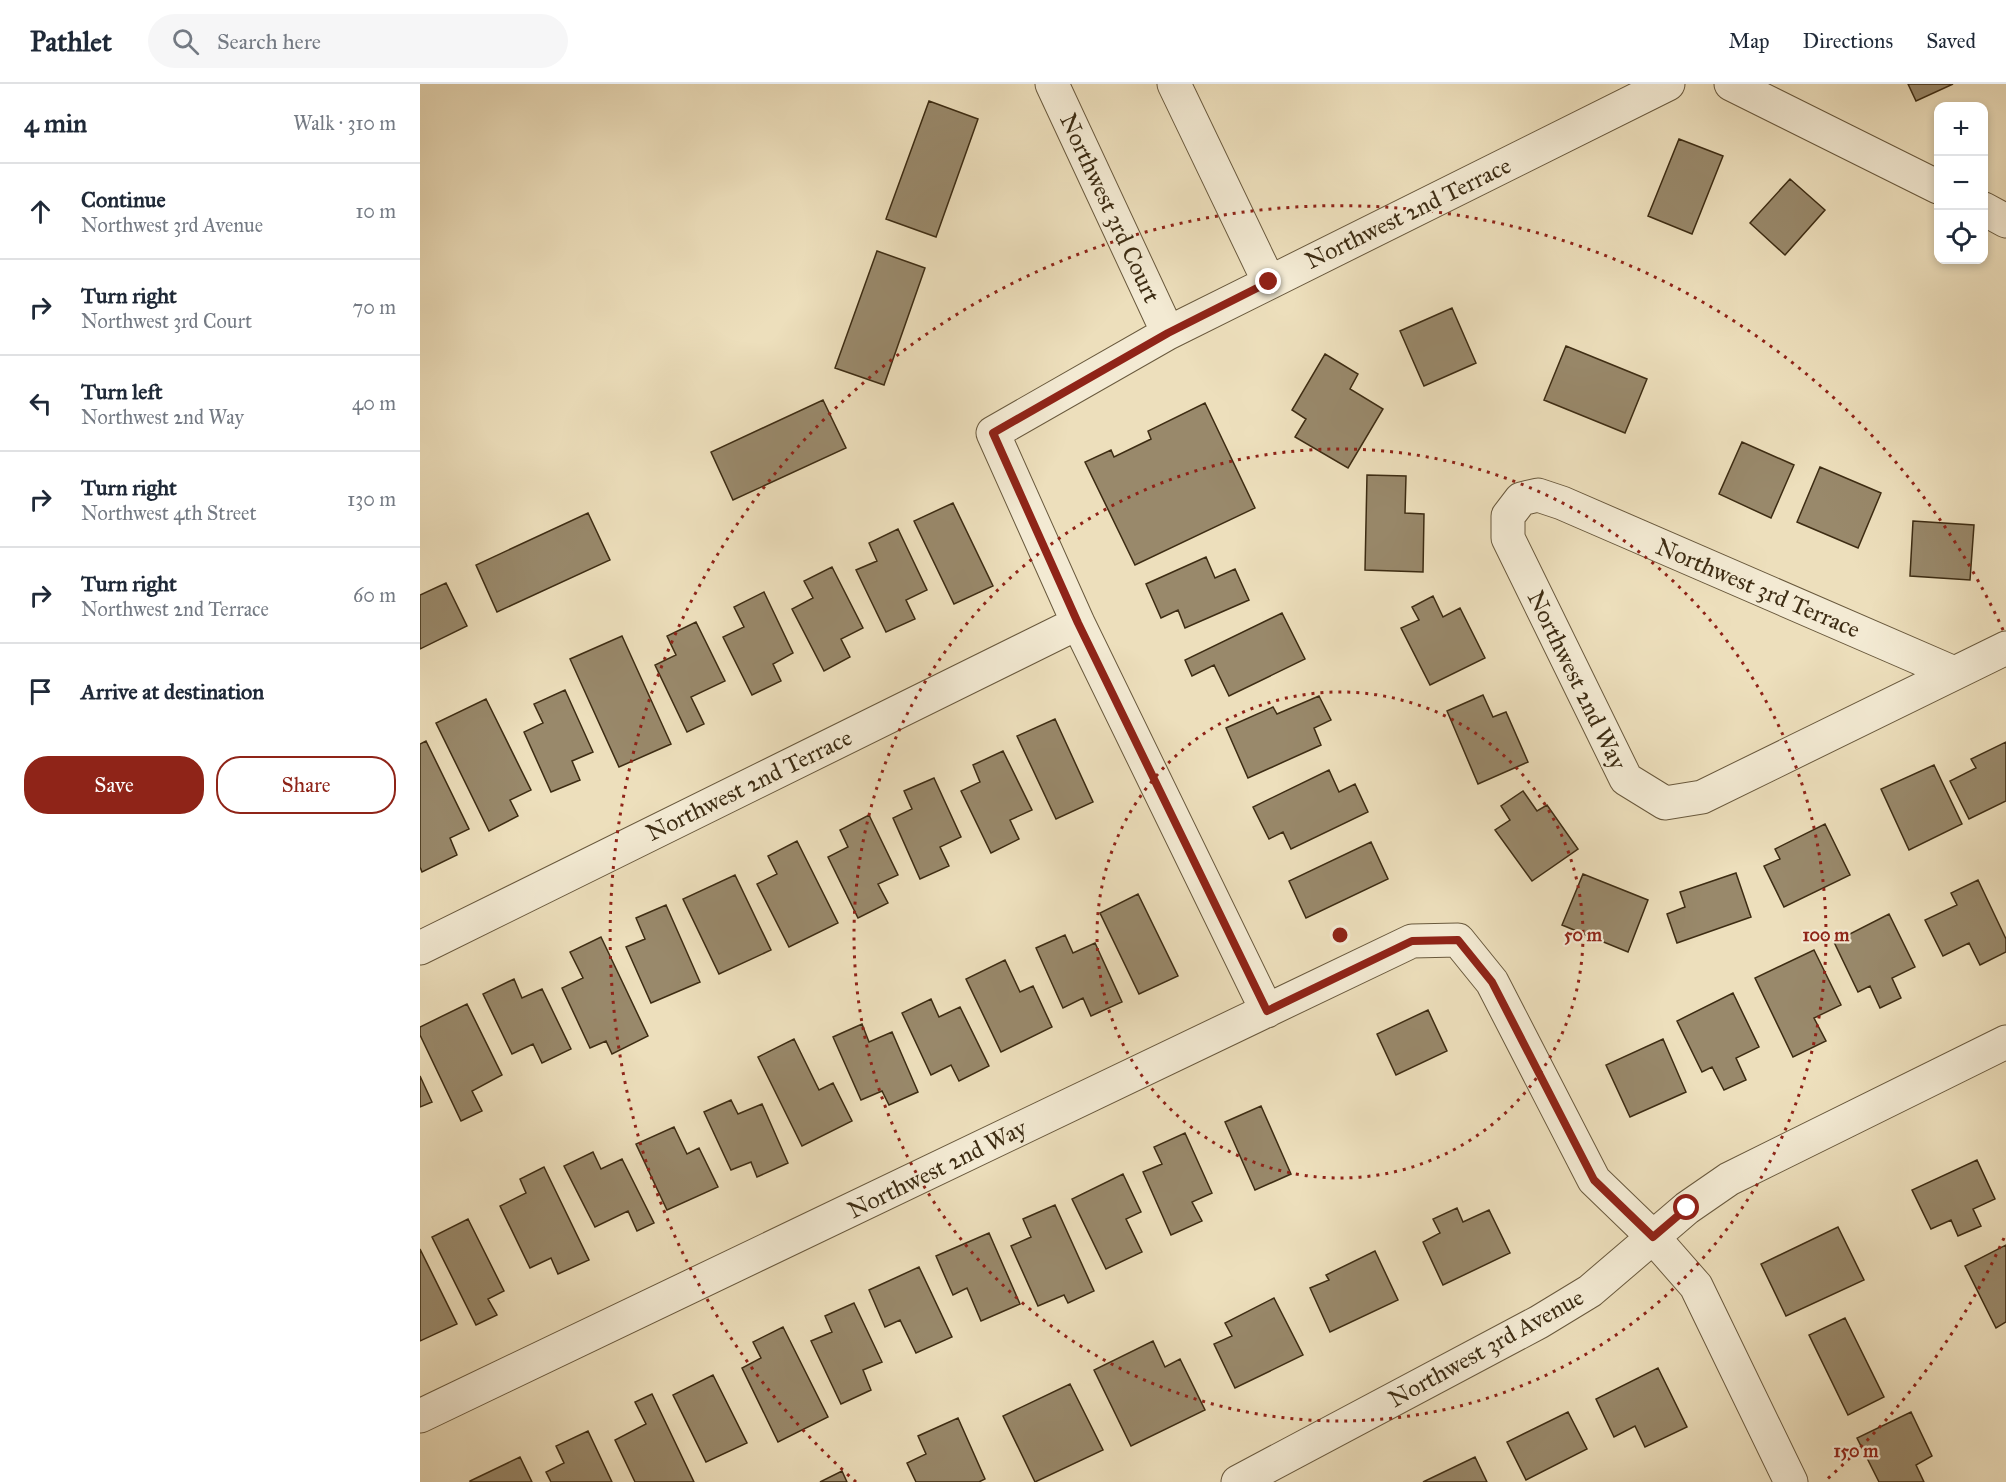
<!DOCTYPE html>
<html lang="en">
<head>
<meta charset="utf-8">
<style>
  body { margin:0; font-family:"IM FELL Great Primer",serif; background:#f6f6f7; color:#1f2937 }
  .controls { position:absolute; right:18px; top:18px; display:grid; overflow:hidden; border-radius:12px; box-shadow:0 3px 9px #0003 }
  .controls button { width:54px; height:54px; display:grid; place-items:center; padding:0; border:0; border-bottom:2px solid #e0e1e3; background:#fff; color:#1f2937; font:30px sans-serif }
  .stop { position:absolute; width:18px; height:18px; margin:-14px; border:4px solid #8f2418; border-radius:50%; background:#fff }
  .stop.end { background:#8f2418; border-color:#fff; box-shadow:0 2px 6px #0008 }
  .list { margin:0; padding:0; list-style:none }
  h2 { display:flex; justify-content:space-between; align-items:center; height:78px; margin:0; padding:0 24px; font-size:26px }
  h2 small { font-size:20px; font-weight:400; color:#747a83 }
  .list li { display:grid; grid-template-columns:39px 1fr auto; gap:18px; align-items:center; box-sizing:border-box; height:96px; padding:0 24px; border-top:2px solid #e0e1e3 }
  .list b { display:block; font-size:22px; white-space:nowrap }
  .list p { margin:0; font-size:20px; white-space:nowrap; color:#747a83 }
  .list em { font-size:20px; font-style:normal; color:#747a83 }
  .actions { display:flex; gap:12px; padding:18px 24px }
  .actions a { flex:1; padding:14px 0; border:2px solid #8f2418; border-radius:24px; text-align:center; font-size:21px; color:#8f2418 }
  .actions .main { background:#8f2418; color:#fff }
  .icon { flex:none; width:33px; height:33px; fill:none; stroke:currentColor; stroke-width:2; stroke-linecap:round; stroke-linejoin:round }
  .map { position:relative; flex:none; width:1586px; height:1398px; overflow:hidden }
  header { display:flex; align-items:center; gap:36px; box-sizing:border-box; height:84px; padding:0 30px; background:#fff; border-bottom:2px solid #e0e1e3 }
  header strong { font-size:28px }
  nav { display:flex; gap:33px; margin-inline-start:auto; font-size:21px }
  .search { width:420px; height:54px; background:#f6f6f7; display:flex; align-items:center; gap:15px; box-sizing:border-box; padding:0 21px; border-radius:33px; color:#747a83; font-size:22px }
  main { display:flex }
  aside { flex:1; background:#fff }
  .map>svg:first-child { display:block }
  .building { fill:#99896b; stroke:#3d2c13; stroke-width:1.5 }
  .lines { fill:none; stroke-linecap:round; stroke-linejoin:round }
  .minor-casing { stroke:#69593d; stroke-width:35 }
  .minor { stroke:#f3ead3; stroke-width:33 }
  .route { stroke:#8f2418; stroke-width:8 }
  .ring { fill:none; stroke:#8f2418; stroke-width:3; stroke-dasharray:3 6 }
  .labels { text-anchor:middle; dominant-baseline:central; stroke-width:4.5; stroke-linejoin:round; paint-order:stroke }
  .street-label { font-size:24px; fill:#3d2c13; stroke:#f3ead3 }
  .centre { fill:#8f2418; stroke:#f3ead3; stroke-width:3 }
  .ring-label { font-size:18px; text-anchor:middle; font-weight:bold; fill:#8f2418; stroke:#f3ead3; stroke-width:4.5; stroke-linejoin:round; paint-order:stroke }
</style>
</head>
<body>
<header>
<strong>Pathlet</strong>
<div class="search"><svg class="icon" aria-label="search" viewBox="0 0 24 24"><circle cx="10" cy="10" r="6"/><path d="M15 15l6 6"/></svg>Search here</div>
<nav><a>Map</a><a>Directions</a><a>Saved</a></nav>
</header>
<main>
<aside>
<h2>4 min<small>Walk · 310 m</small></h2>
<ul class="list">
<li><svg class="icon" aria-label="ahead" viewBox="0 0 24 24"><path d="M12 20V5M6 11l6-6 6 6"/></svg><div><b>Continue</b><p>Northwest 3rd Avenue</p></div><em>10 m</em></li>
<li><svg class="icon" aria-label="right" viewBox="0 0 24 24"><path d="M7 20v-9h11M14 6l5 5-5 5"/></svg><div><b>Turn right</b><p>Northwest 3rd Court</p></div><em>70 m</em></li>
<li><svg class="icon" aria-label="left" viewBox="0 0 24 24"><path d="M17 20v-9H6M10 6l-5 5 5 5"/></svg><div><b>Turn left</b><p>Northwest 2nd Way</p></div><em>40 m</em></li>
<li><svg class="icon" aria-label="right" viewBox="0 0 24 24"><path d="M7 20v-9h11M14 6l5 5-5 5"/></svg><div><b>Turn right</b><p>Northwest 4th Street</p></div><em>130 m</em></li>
<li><svg class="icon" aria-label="right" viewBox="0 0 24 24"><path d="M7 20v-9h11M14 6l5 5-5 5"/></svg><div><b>Turn right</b><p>Northwest 2nd Terrace</p></div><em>60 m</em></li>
<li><svg class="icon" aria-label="arrive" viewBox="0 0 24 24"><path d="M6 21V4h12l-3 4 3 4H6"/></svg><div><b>Arrive at destination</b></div></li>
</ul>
<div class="actions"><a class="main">Save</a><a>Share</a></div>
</aside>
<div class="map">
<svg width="1586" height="1398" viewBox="0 0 1586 1398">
  <rect width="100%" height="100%" fill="#eddfbc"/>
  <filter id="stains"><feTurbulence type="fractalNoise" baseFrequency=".00333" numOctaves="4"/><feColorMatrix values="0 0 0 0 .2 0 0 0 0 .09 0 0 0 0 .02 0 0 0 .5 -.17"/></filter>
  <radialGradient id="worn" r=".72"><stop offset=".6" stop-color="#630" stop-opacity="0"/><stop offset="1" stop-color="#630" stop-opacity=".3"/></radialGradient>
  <path class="building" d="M1488,0H1533L1496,17Z
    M509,17L558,35L516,153L466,135Z
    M1259,55L1303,72L1272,150L1228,132Z
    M1370,95L1405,126L1365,171L1330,139Z
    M457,167L505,184L464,301L415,284Z
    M1032,224L1056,279L1004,302L980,247Z
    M1146,262L1227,295L1205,349L1124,316Z
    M905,270L938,290L930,305L963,325L928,384L875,353L886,335L872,326Z
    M403,316L426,364L313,416L291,368Z
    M785,319L835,424L715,481L665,378L691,366L694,373L731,355L728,347Z
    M1322,358L1374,381L1351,434L1299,410Z
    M1400,383L1461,409L1438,464L1377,438Z
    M947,391L986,392L985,429L1004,430L1003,488L945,486Z
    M533,419L573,502L534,520L494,437Z
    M168,429L190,476L77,528L56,481Z
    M1493,437L1554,441L1550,496L1490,492Z
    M478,445L507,506L486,516L495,535L466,548L436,486L457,477L449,459Z
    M786,473L795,494L815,485L829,516L765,544L758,526L741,534L726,500Z
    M412,483L443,544L421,555L430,573L404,587L372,525L393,514L384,497Z
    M26,499L47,542L0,565V511Z
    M344,508L373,569L353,580L361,597L332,611L303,553L324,543L314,523Z
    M1013,512L1023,533L1040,524L1065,574L1010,601L981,544L999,536L992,523Z
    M862,529L885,575L809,612L794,581L772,592L765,576Z
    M276,538L305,597L271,613L284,640L267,648L235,581L256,571L247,552Z
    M202,552L251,660L199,683L150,575Z
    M145,606L173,668L152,677L160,696L131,708L104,648L123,639L114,620Z
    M1063,611L1073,633L1086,628L1108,678L1058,700L1027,627Z
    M899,612L911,636L894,644L901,661L828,694L806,644L853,623L857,630Z
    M66,615L111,706L90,716L98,732L69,747L16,639Z
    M635,635L673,718L636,735L597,652Z
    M6,657L49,745L30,754L37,771L2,788L0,783V660Z
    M1586,658V717L1549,735L1530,697L1556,684L1551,675Z
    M583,667L612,726L590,736L599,755L571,769L541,707L560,698L553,681Z
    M1514,681L1542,740L1489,766L1461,705Z
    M909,686L919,708L935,700L948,728L871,765L863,748L849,755L833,723Z
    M514,694L541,753L520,763L529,782L500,795L473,734L492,725L484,707Z
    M1103,707L1117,727L1127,721L1158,765L1112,797L1075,746L1090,736L1081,722Z
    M449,731L478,791L458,800L468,819L438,834L408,773L428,763L420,746Z
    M1405,740L1430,791L1364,823L1344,782L1360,775L1355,765Z
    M377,757L418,839L369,863L337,800L357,790L348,772Z
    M951,758L968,795L886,834L869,797Z
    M1316,789L1331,833L1257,859L1247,830L1265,823L1260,808Z
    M1163,790L1228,816L1208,868L1142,841Z
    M315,791L351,866L299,890L263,815Z
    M1558,796L1586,855V868L1560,881L1549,859L1523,872L1505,836L1537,821L1531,809Z
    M718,810L758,892L719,910L680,829Z
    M246,821L280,898L231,919L206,863L225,855L216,834Z
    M1469,830L1495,883L1472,894L1481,914L1460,924L1450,902L1438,908L1414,858Z
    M645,851L653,869L675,859L702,918L671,932L663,914L643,924L616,864Z
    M181,853L228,952L192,970L186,957L170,964L142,904L163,894L150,868Z
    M1394,866L1421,921L1394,934L1406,957L1373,973L1335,894Z
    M585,876L600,908L613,902L632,943L581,968L546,895Z
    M94,895L102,914L122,905L151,965L122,979L113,960L92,970L63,910Z
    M1313,909L1339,963L1316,974L1326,996L1304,1006L1292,983L1282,988L1257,937Z
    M511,915L519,933L540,923L569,982L539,997L531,981L511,991L482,929Z
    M47,920L82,991L52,1007L62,1027L41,1037L0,951V943Z
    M1008,926L1027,967L976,991L957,950Z
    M442,940L449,958L472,948L498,1008L469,1021L462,1007L441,1016L413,953Z
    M374,955L399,1006L413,999L432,1037L382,1062L338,973Z
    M1243,955L1266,1008L1210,1033L1186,981Z
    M0,992L12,1018L0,1023Z
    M311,1016L318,1030L342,1020L368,1079L337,1093L331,1078L311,1086L284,1028Z
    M841,1022L871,1090L835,1106L805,1038Z
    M254,1043L267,1070L279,1064L298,1103L247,1126L216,1060Z
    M765,1049L792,1109L772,1118L782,1137L751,1151L723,1088L742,1080L734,1063Z
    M173,1068L181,1085L202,1075L234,1139L217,1147L208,1127L175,1143L144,1082Z
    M1557,1076L1575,1115L1553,1125L1561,1142L1538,1152L1531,1136L1511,1145L1492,1106Z
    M124,1083L169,1176L138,1190L131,1174L110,1184L80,1122L106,1109L100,1095Z
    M703,1090L721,1128L706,1135L722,1168L686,1185L652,1115Z
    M635,1121L674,1207L648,1219L644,1211L618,1222L591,1162L611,1153L603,1135Z
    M1037,1124L1043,1138L1069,1126L1090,1169L1023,1201L1003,1158L1020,1149L1013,1135Z
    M48,1135L84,1207L68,1215L77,1231L56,1241L12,1153Z
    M1418,1143L1444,1196L1366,1232L1341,1180Z
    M569,1149L600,1220L561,1237L547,1204L533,1211L516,1172Z
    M1586,1161V1238L1576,1244L1545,1182Z
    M0,1165L37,1240L0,1257Z
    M955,1167L978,1216L910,1248L890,1204L909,1196L906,1191Z
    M499,1183L532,1253L496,1269L480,1236L465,1243L449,1206Z
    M854,1214L883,1271L815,1304L794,1260L812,1252L805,1239Z
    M434,1219L462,1278L443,1286L451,1306L421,1320L391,1257L412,1248L405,1232Z
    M1425,1234L1464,1313L1428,1331L1389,1251Z
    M363,1243L408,1333L358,1358L322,1284L341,1274L333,1258Z
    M733,1257L745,1283L760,1275L785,1326L711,1362L674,1286Z
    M1238,1284L1267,1343L1225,1363L1215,1342L1194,1353L1176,1315Z
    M293,1291L327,1359L286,1378L253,1311Z
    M650,1300L683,1366L615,1398L583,1332Z
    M232,1310L274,1398H215L195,1356L226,1340L215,1318Z
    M1148,1328L1167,1365L1106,1396L1087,1358Z
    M1491,1328L1512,1372L1496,1381L1504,1398H1459L1437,1354Z
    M538,1334L565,1395L559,1398H496L487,1379L506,1370L498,1352Z
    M168,1347L192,1398H131L126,1388L144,1379L136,1362Z
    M100,1373L112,1398H50V1397Z
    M1055,1373L1067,1398H1003Z
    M422,1387L427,1398H400Z"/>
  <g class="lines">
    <defs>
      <path id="minor" d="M632,0L748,249
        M754,0L849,198
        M1311,0L1518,103
        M1564,125L1586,137
        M1534,589L1142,419L1118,411L1101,415L1088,432V454L1206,695L1245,719L1282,713L1586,564
        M0,864L658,539
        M847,927L658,539L573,349L748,249L1248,0
        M0,1332L992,857L1038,856L1072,898L1174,1096L1233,1153L1276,1202L1371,1398
        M818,1398L1119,1238L1170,1207L1267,1124L1309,1095L1586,958"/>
    </defs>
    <use href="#minor" class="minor-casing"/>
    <use href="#minor" class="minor"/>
  </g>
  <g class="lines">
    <path class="route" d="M849,198L748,249L573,349L658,539L847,927L992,857L1038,856L1072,898L1174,1096L1233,1153L1267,1124"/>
  </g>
  <g class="ring">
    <circle cx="920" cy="851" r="243"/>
    <circle cx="920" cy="851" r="486"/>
    <path d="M1584 1154A730 730 0 0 1 1404 1398M436 1398A730 730 0 1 1 1584 548"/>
  </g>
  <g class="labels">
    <g class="street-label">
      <text transform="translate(690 124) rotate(65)">Northwest 3rd Court</text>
      <text transform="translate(988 129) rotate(-26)">Northwest 2nd Terrace</text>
      <text transform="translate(1338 504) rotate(23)">Northwest 3rd Terrace</text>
      <text transform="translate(1157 596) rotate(64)">Northwest 2nd Way</text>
      <text transform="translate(329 701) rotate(-26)">Northwest 2nd Terrace</text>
      <text transform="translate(517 1085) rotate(-26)">Northwest 2nd Way</text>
      <text transform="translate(1066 1264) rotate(-29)">Northwest 3rd Avenue</text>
    </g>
  </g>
  <circle cx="920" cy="851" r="9" class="centre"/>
  <g class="ring-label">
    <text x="1163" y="857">50 m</text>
    <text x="1406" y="857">100 m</text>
    <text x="1436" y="1373">150 m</text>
  </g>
  <rect width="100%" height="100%" filter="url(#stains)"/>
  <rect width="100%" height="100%" fill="url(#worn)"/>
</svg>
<div class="controls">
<button>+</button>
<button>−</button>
<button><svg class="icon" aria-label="locate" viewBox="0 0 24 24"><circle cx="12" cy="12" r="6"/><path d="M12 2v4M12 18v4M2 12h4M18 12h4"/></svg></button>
</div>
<div class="stop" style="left:1267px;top:1124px"></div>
<div class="stop end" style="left:849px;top:198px"></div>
</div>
</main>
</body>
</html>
